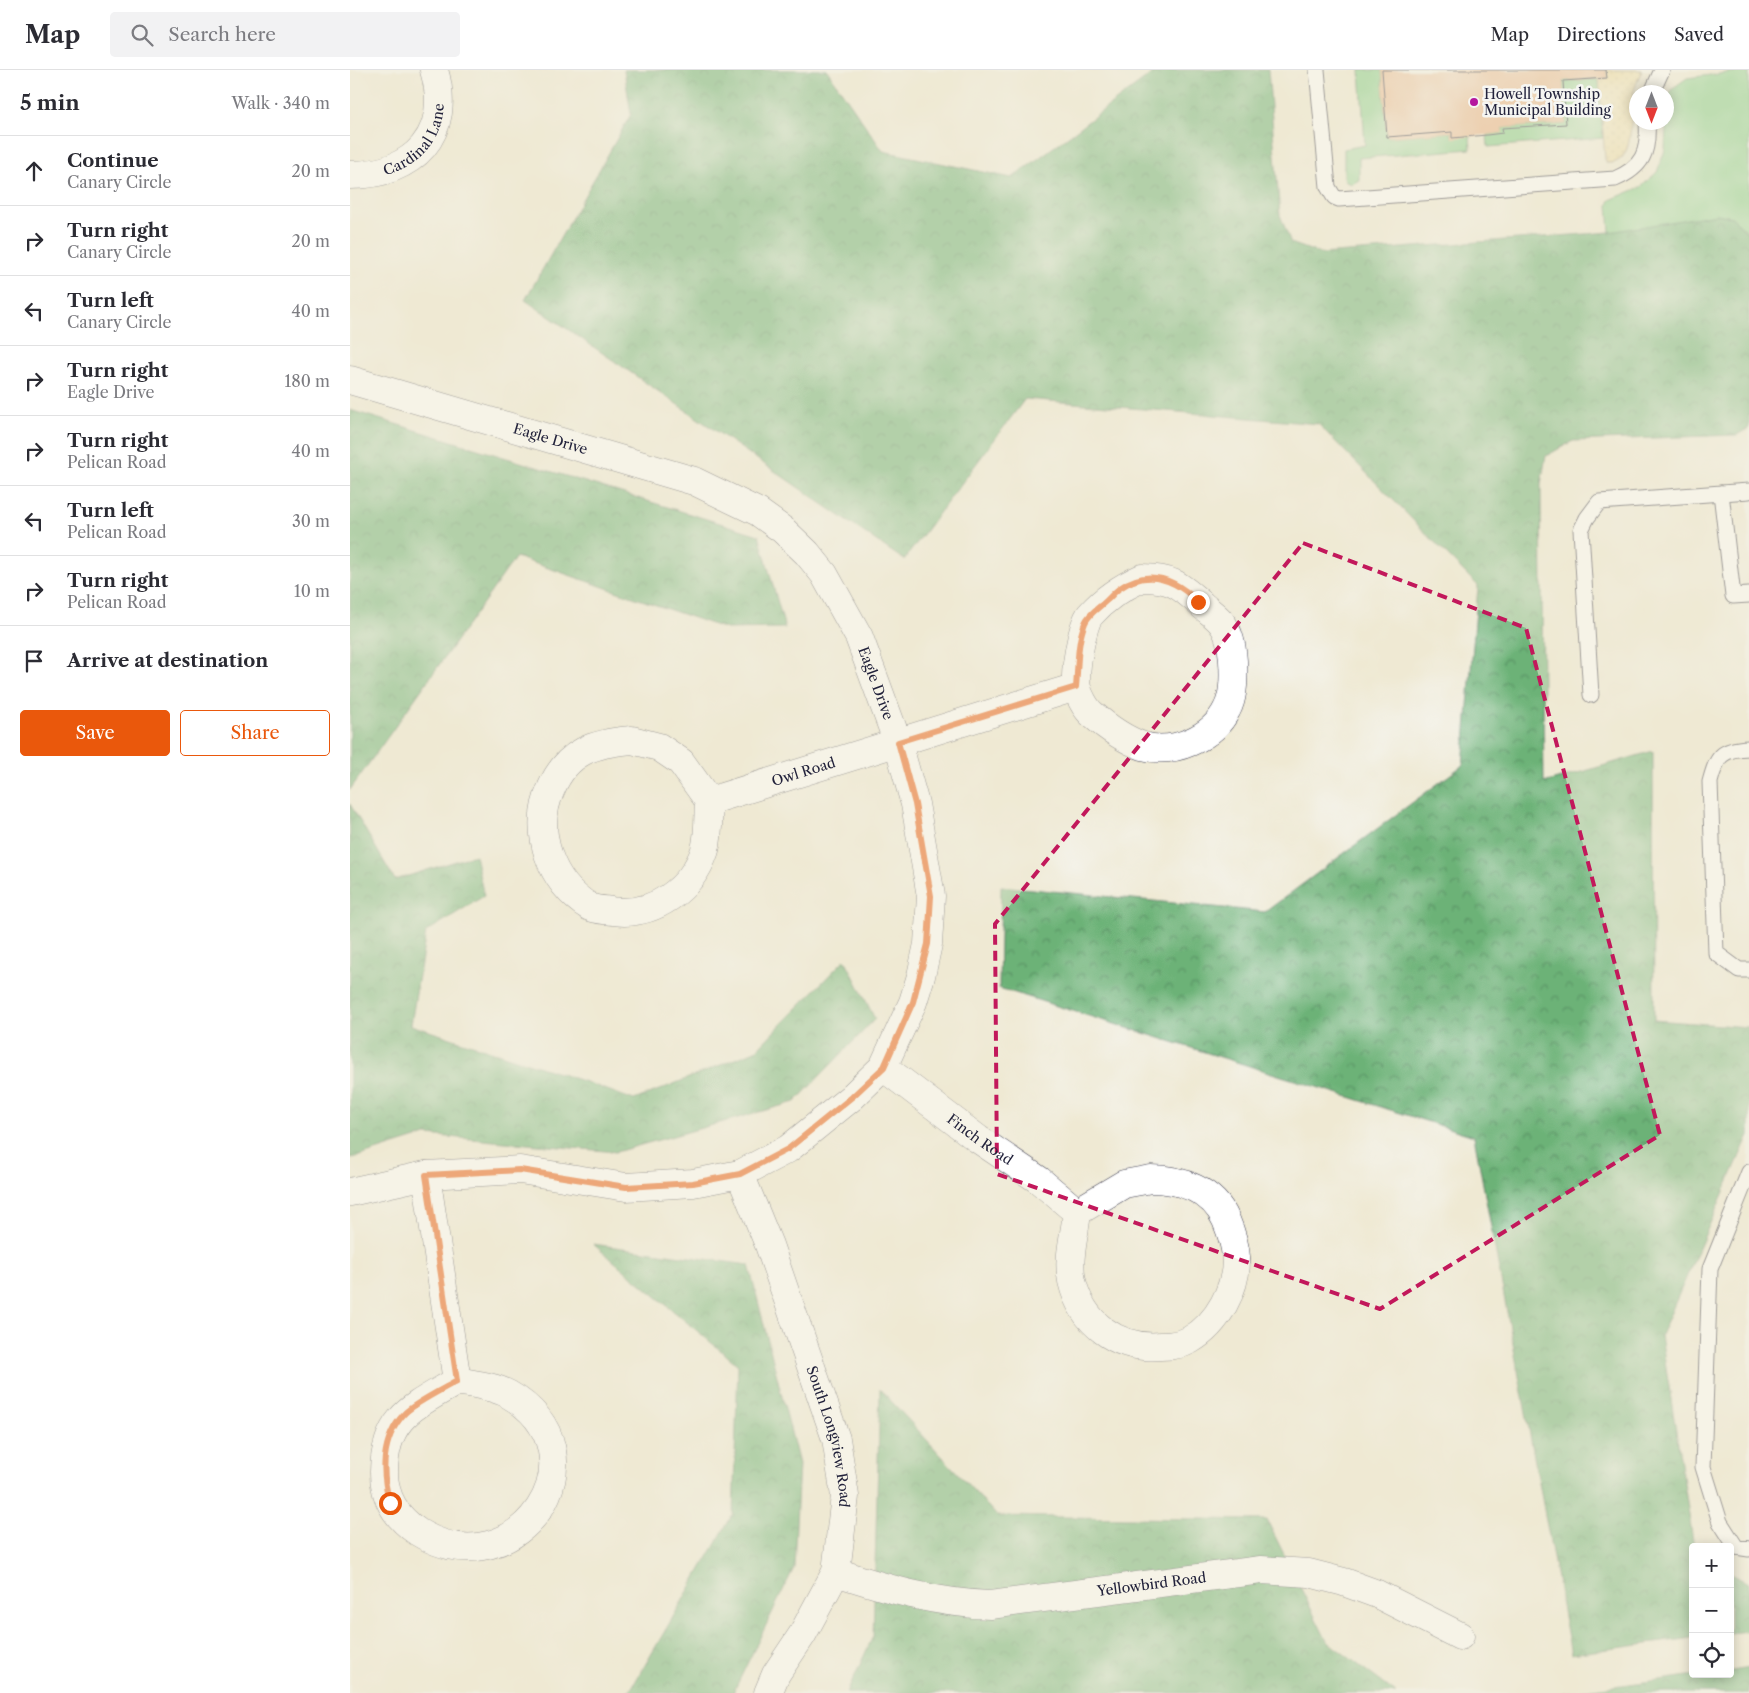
<!DOCTYPE html>
<html lang="en">
<head>
<meta charset="utf-8">
<style>
  body { margin:0; font-family:"Libre Caslon Text",serif; background:#f2f2f3; color:#2b2b33 }
  .controls { position:absolute; right:15px; bottom:15px; display:grid; overflow:hidden; border-radius:5px; box-shadow:0 2px 12px #0003 }
  .controls button { width:45px; height:45px; display:grid; place-items:center; padding:0; border:0; border-bottom:1px solid #e1e1e2; background:#fff; color:#2b2b33; font:25px sans-serif }
  .compass { position:absolute; left:1279px; top:15px; width:45px; height:45px; border-radius:50%; background:#fff; box-shadow:0 2px 12px #0003; rotate:180deg }
  .stop { position:absolute; width:15px; height:15px; margin:-11px; border:4px solid #ea580c; border-radius:50%; background:#fff }
  .stop.end { background:#ea580c; border-color:#fff; box-shadow:0 1px 5px #0008 }
  .list { margin:0; padding:0; list-style:none }
  h2 { display:flex; justify-content:space-between; align-items:center; height:65px; margin:0; padding:0 20px; font-size:21px }
  h2 small { font-size:16px; font-weight:400; color:#7c7c81 }
  .list li { display:grid; grid-template-columns:32px 1fr auto; gap:15px; align-items:center; box-sizing:border-box; height:70px; padding:0 20px; border-top:1px solid #e1e1e2 }
  .list b { display:block; font-size:19px; white-space:nowrap }
  .list p { margin:0; font-size:16px; white-space:nowrap; color:#7c7c81 }
  .list em { font-size:16px; font-style:normal; color:#7c7c81 }
  .actions { display:flex; gap:10px; padding:15px 20px }
  .actions a { flex:1; padding:11px 0; border:1px solid #ea580c; border-radius:5px; text-align:center; font-size:18px; color:#ea580c }
  .actions .main { background:#ea580c; color:#fff }
  .icon { flex:none; width:28px; height:28px; fill:none; stroke:currentColor; stroke-width:2; stroke-linecap:round; stroke-linejoin:round }
  .map { position:relative; flex:none; width:1399px; height:1623px; overflow:hidden }
  header { display:flex; align-items:center; gap:30px; box-sizing:border-box; height:70px; padding:0 25px; background:#fff; border-bottom:1px solid #e1e1e2 }
  header strong { font-size:24px }
  nav { display:flex; gap:28px; margin-inline-start:auto; font-size:18px }
  .search { width:350px; height:45px; background:#f2f2f3; display:flex; align-items:center; gap:12px; box-sizing:border-box; padding:0 18px; border-radius:5px; color:#7c7c81; font-size:19px }
  main { display:flex }
  aside { flex:1; background:#fff }
  .map>svg:first-child { display:block }
  .green { fill:#86cf8b; stroke:#547863 }
  .forest { fill:url(#forest-crowns); stroke:#476a59 }
  .sand { fill:url(#sand-dots); stroke:#887e6c }
  .building { fill:#eab288 }
  .lines { fill:none; stroke-linecap:round; stroke-linejoin:round }
  .service-casing { stroke:#414052; stroke-width:17 }
  .minor-casing { stroke:#414052; stroke-width:29 }
  .service { stroke:#fff; stroke-width:15 }
  .minor { stroke:#fff; stroke-width:28 }
  .route { stroke:#ea580c; stroke-width:6 }
  .marked { fill:none; stroke:#c2185b; stroke-width:4; stroke-dasharray:10 6; stroke-linejoin:round }
  .poi-dot { fill:#b5179e; stroke:#f6f6f2; stroke-width:2 }
  .labels { text-anchor:middle; dominant-baseline:central; stroke-width:5; stroke-linejoin:round; paint-order:stroke }
  .poi-label { font-size:14px; fill:#22223b; stroke:#f6f6f2; text-anchor:start }
  .street-label { font-size:14px; fill:#22223b; stroke:#f6f6f2 }
</style>
</head>
<body>
<header>
<strong>Map</strong>
<div class="search"><svg class="icon" aria-label="search" viewBox="0 0 24 24"><circle cx="10" cy="10" r="6"/><path d="M15 15l6 6"/></svg>Search here</div>
<nav><a>Map</a><a>Directions</a><a>Saved</a></nav>
</header>
<main>
<aside>
<h2>5 min<small>Walk · 340 m</small></h2>
<ul class="list">
<li><svg class="icon" aria-label="ahead" viewBox="0 0 24 24"><path d="M12 20V5M6 11l6-6 6 6"/></svg><div><b>Continue</b><p>Canary Circle</p></div><em>20 m</em></li>
<li><svg class="icon" aria-label="right" viewBox="0 0 24 24"><path d="M7 20v-9h11M14 6l5 5-5 5"/></svg><div><b>Turn right</b><p>Canary Circle</p></div><em>20 m</em></li>
<li><svg class="icon" aria-label="left" viewBox="0 0 24 24"><path d="M17 20v-9H6M10 6l-5 5 5 5"/></svg><div><b>Turn left</b><p>Canary Circle</p></div><em>40 m</em></li>
<li><svg class="icon" aria-label="right" viewBox="0 0 24 24"><path d="M7 20v-9h11M14 6l5 5-5 5"/></svg><div><b>Turn right</b><p>Eagle Drive</p></div><em>180 m</em></li>
<li><svg class="icon" aria-label="right" viewBox="0 0 24 24"><path d="M7 20v-9h11M14 6l5 5-5 5"/></svg><div><b>Turn right</b><p>Pelican Road</p></div><em>40 m</em></li>
<li><svg class="icon" aria-label="left" viewBox="0 0 24 24"><path d="M17 20v-9H6M10 6l-5 5 5 5"/></svg><div><b>Turn left</b><p>Pelican Road</p></div><em>30 m</em></li>
<li><svg class="icon" aria-label="right" viewBox="0 0 24 24"><path d="M7 20v-9h11M14 6l5 5-5 5"/></svg><div><b>Turn right</b><p>Pelican Road</p></div><em>10 m</em></li>
<li><svg class="icon" aria-label="arrive" viewBox="0 0 24 24"><path d="M6 21V4h12l-3 4 3 4H6"/></svg><div><b>Arrive at destination</b></div></li>
</ul>
<div class="actions"><a class="main">Save</a><a>Share</a></div>
</aside>
<div class="map">
<svg width="1399" height="1623" viewBox="0 0 1399 1623">
  <defs>
    <pattern id="forest-crowns" width="20" height="18" patternUnits="userSpaceOnUse" patternTransform="scale(1.25)"><rect width="20" height="18" fill="#6cb277"/><path d="M2 6a3 3 0 1 1 6 0M12 15a3 3 0 1 1 6 0" fill="none" stroke="#589063"/></pattern>
    <pattern id="sand-dots" width="8" height="8" patternUnits="userSpaceOnUse" patternTransform="scale(1.25)"><rect width="8" height="8" fill="#eeda9e"/><path d="M2 2h.1M6 6h.1" fill="none" stroke="#ccbb89" stroke-width="1.8" stroke-linecap="round"/></pattern>
  </defs>
  <rect width="100%" height="100%" fill="#f6f6f2"/>
  <filter id="ink" filterUnits="userSpaceOnUse"><feTurbulence type="fractalNoise" baseFrequency=".02" numOctaves="2"/><feDisplacementMap in="SourceGraphic" scale="10" xChannelSelector="R" yChannelSelector="G"/><feConvolveMatrix kernelMatrix="1 2 1 2 8 2 1 2 1" color-interpolation-filters="sRGB"/></filter>
  <filter id="wash" filterUnits="userSpaceOnUse"><feTurbulence type="fractalNoise" baseFrequency=".0096" numOctaves="4" result="noise"/><feDisplacementMap in="SourceGraphic" scale="20" xChannelSelector="R" yChannelSelector="G"/><feGaussianBlur stdDeviation="1.12" result="paint"/><feColorMatrix in="noise" values="0 0 0 0 0 0 0 0 0 0 0 0 0 0 0 0 0 1.4 0 .05"/><feComposite in="paint" operator="in"/></filter>
  <g filter="url(#wash)">
    <rect width="100%" height="100%" fill="#efe9d3"/>
    <path class="green" d="M1010,0H1032L1037,67L1102,62V67L1120,66L1121,79L1009,88V110L1002,114L996,112L994,107V79L1015,75Z
      M1399,0V165L1394,158L1260,162L1258,135L1260,130L1291,117L1307,102L1315,80L1317,29L1323,18L1337,8Z
      M1249,9L1253,68L1138,77L1137,65L1152,63V58L1216,54L1213,11Z"/>
    <path class="forest" d="M274,0H477L533,81L662,108L807,0H918L930,145L941,173L971,184L1260,162L1367,144L1382,147L1399,165V358L1387,365L1223,371L1196,386L1191,414L1194,713L1303,681L1304,950L1399,957V1065L1311,1265L1344,1477L1343,1568L1221,1584L1124,1066L649,918L651,816L915,842L1113,695L1128,516L968,354L675,329L554,490L175,230L281,44Z
      M0,340L409,465L435,558L376,559L166,487L0,720Z
      M0,734L45,810L125,785L134,826L76,862L61,955L236,1012L284,1030L405,981L495,889L525,949L445,1032L266,1082L76,1065L0,1089Z
      M243,1174L399,1195L449,1394L444,1498L383,1623H274L281,1619L383,1444L388,1295Z
      M530,1319L647,1446L917,1450L977,1571L1046,1623H497L523,1566Z
      M1380,1504L1399,1513V1561L1380,1563Z
      M1399,1598V1623H1213L1353,1604H1380V1601Z"/>
    <path class="sand" d="M1256,0H1292C1288,9 1285,17 1283,26C1279,42 1287,96 1257,93L1255,89L1249,9L1257,8Z"/>
    <g id="blocks">
      <path class="building" d="M1032,0H1256L1257,8L1213,11L1216,54L1152,58L1153,63L1137,65L1102,68V62L1037,67Z"/>
    </g>
  </g>
  <g filter="url(#ink)">
    <use href="#blocks" fill-opacity="0" stroke="#414052" stroke-width="1"/>
    <g class="lines">
      <defs>
        <path id="service" d="M967,0L978,117L984,127L989,129L1265,109C1293,97 1299,82 1297,52
          M1302,22L1312,0
          M1371,423L1383,526L1399,525
          M1241,625L1231,460L1237,448L1249,432L1399,421
          M1399,678C1371,679 1367,686 1360,712L1366,883L1389,900H1399
          M1399,1102L1360,1199L1353,1397L1370,1452L1386,1477L1399,1479"/>
        <g id="minor">
          <path id="s1" d="M0,105C64,105 103,64 84,0"/>
          <path id="s2" d="M0,310L344,411L408,442L433,460L457,483L474,504L509,567L548,673L565,734L581,826L578,874L571,906L563,932L533,997L502,1027L438,1079L390,1104L343,1113L276,1117L170,1100L76,1105L0,1122"/>
          <path d="M792,508C822,508 829,515 851,534C857,540 865,545 871,552C880,563 882,577 883,591C884,605 884,626 877,639C863,668 823,685 793,676C773,669 758,658 742,644C736,639 729,626 727,618C723,606 732,555 740,545C754,529 772,517 792,508Z"/>
          <path d="M282,670L309,677L331,692L359,731C358,746 359,765 355,780C342,819 304,847 262,841C256,840 246,840 240,837C200,813 182,761 201,719C217,681 244,673 282,670Z"/>
          <path id="s3" d="M359,731L726,617"/>
          <path id="s4" d="M533,997L628,1069L689,1110L727,1142"/>
          <path id="s5" d="M390,1104L419,1175L486,1369L495,1426L486,1502L452,1565L426,1604L418,1623"/>
          <path d="M76,1105L107,1311"/>
          <path d="M801,1109C831,1109 863,1120 876,1150C881,1162 885,1174 886,1187C887,1218 868,1254 840,1270C831,1275 820,1276 811,1276C767,1280 732,1253 722,1211C717,1189 725,1164 727,1142L774,1114Z"/>
          <path d="M107,1311C122,1314 144,1316 158,1324C261,1382 169,1524 68,1462C47,1448 34,1428 34,1402C35,1346 64,1337 107,1311Z"/>
          <path id="s6" d="M486,1502C538,1519 585,1533 640,1535L911,1500L959,1503L994,1512L1027,1524L1110,1566"/>
        </g>
      </defs>
      <use href="#service" class="service-casing"/>
      <use href="#minor" class="minor-casing"/>
      <use href="#service" class="service"/>
      <use href="#minor" class="minor"/>
    </g>
  </g>
  <g class="lines" filter="url(#ink)">
    <path class="route" d="M40,1433C31,1403 31,1369 54,1344C63,1334 93,1319 107,1311L76,1105L170,1100L276,1117L343,1113L390,1104L438,1079L502,1027L534,997L563,932L578,874L581,826L565,734L548,672L726,617C728,596 727,572 735,553C739,543 749,538 756,531C761,527 765,521 770,518C799,498 826,510 848,532"/>
  </g>
  <path d="M0 0H1399V1623H0ZM953,473L1176,558L1310,1065L1030,1239L647,1104L645,854Z" fill="#efe9d3" fill-opacity=".55" fill-rule="evenodd"/>
  <path class="marked" d="M953,473L1176,558L1310,1065L1030,1239L647,1104L645,854Z"/>
  <circle class="poi-dot" cx="1124" cy="32" r="5"/>
  <g class="labels">
    <g class="poi-label">
      <text x="1134" y="24">Howell Township<tspan x="1134" dy="16">Municipal Building</tspan></text>
    </g>
    <g class="street-label">
      <text stroke="none"><textPath href="#s1" startOffset="81">Cardinal Lane</textPath></text>
      <text stroke="none"><textPath href="#s2" startOffset="209">Eagle Drive</textPath></text>
      <text stroke="none"><textPath href="#s2" startOffset="642">Eagle Drive</textPath></text>
      <text stroke="none"><textPath href="#s3" startOffset="99">Owl Road</textPath></text>
      <text stroke="none"><textPath href="#s4" startOffset="121">Finch Road</textPath></text>
      <text stroke="none"><textPath href="#s5" startOffset="278">South Longview Road</textPath></text>
      <text stroke="none"><textPath href="#s6" startOffset="321">Yellowbird Road</textPath></text>
    </g>
  </g>
</svg>
<div class="controls">
<button>+</button>
<button>−</button>
<button><svg class="icon" aria-label="locate" viewBox="0 0 24 24"><circle cx="12" cy="12" r="6"/><path d="M12 2v4M12 18v4M2 12h4M18 12h4"/></svg></button>
</div>
<svg class="compass" viewBox="-18 -18 36 36"><path d="M0-13l5 13h-10z" fill="#e53935"/><path d="M0 13l5-13h-10z" fill="#7c7c81"/></svg>
<div class="stop" style="left:40px;top:1433px"></div>
<div class="stop end" style="left:848px;top:532px"></div>
</div>
</main>
</body>
</html>
